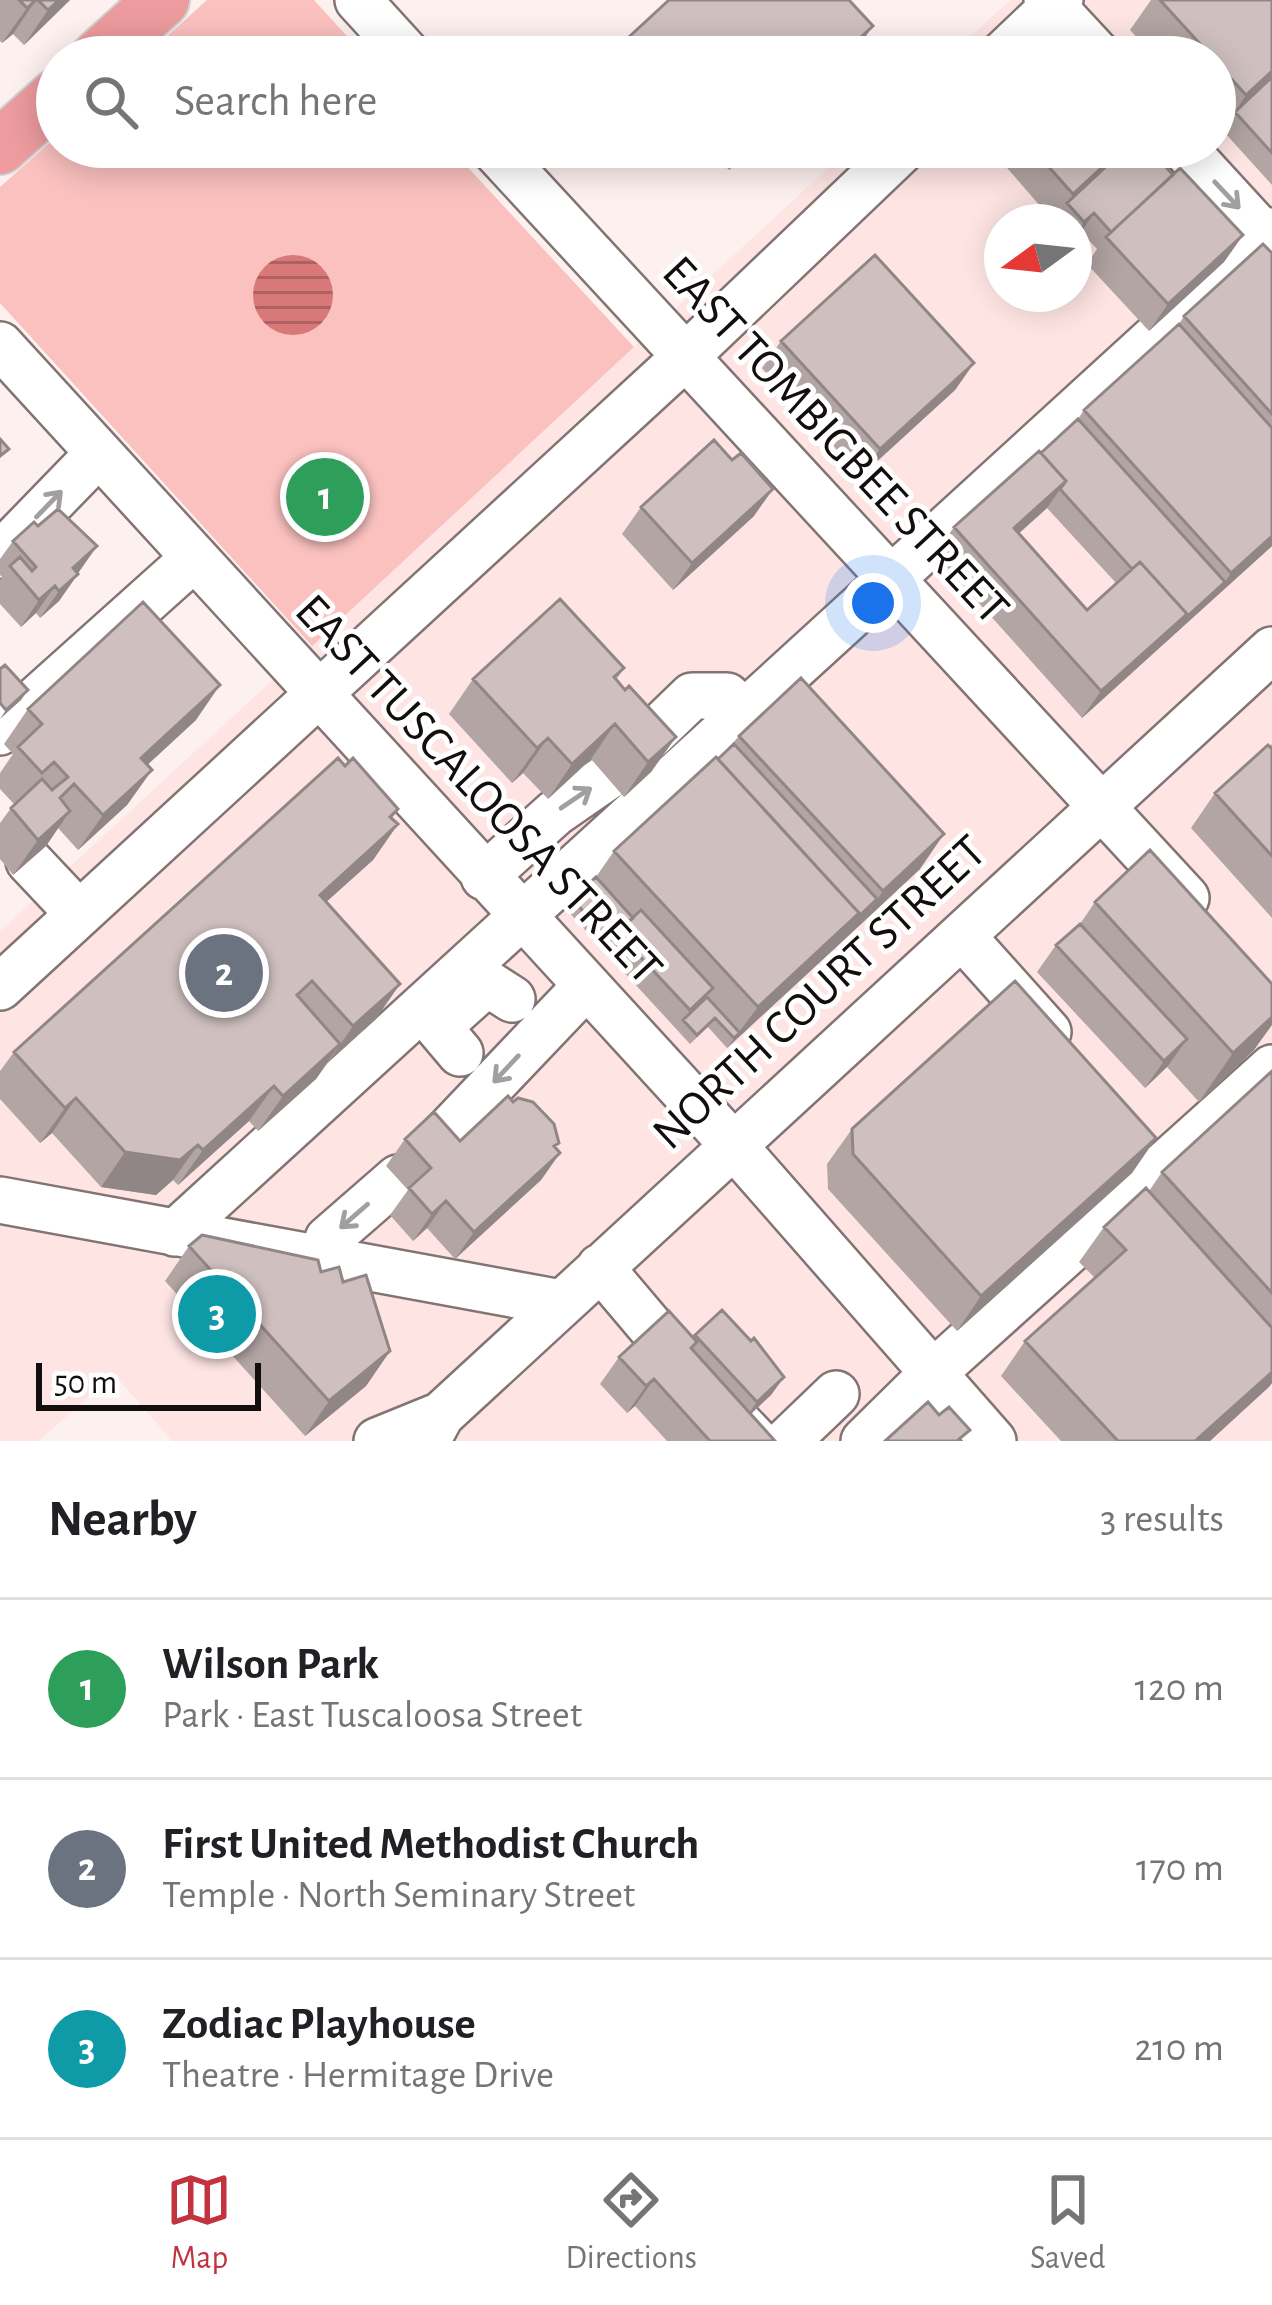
<!DOCTYPE html>
<html lang="en">
<head>
<meta charset="utf-8">
<style>
  body { margin:0; font-family:"Alegreya Sans",sans-serif; background:#f6f6f6; color:#202124 }
  .compass { position:absolute; left:984px; top:204px; width:108px; height:108px; border-radius:50%; background:#fff; box-shadow:0 6px 30px #0003; rotate:255deg }
  .scale { position:absolute; left:36px; bottom:30px; width:225px; box-sizing:border-box; padding-left:12px; border:6px solid #130e0e; border-top:0; font-size:33px; line-height:42px; white-space:nowrap; color:#130e0e; -webkit-text-stroke:9px #fff; paint-order:stroke }
  .you { position:absolute; left:873px; top:603px; width:42px; height:42px; margin:-30px; border:9px solid #fff; border-radius:50%; background:#1a73e8; box-shadow:0 0 0 18px #1a73e833 }
  .badge { display:grid; place-items:center; width:78px; height:78px; border-radius:50%; background:#c2323f; color:#fff; font-size:39px; font-weight:700 }
  .pin { position:absolute; translate:-50% -50%; border:6px solid #fff; box-shadow:0 3px 12px #0006 }
  .list { margin:0; padding:0; list-style:none }
  h2 { display:flex; justify-content:space-between; align-items:center; height:156px; margin:0; padding:0 48px; font-size:51px }
  h2 small { font-size:39px; font-weight:400; color:#757577 }
  .list li { display:grid; grid-template-columns:78px 1fr auto; gap:36px; align-items:center; box-sizing:border-box; height:180px; padding:0 48px; border-top:3px solid #e0e0e0 }
  .list b { display:block; font-size:45px; white-space:nowrap }
  .list p { margin:0; font-size:39px; white-space:nowrap; color:#757577 }
  .list em { font-size:39px; font-style:normal; color:#757577 }
  .icon { flex:none; width:66px; height:66px; fill:none; stroke:currentColor; stroke-width:2; stroke-linecap:round; stroke-linejoin:round }
  .map { position:relative; flex:none; width:1272px; height:1441px; overflow:hidden }
  .search { position:absolute; background:#fff; box-shadow:0 6px 30px #0003; left:36px; right:36px; top:36px; height:132px; display:flex; align-items:center; gap:30px; box-sizing:border-box; padding:0 42px; border-radius:66px; color:#757577; font-size:45px }
  .sheet { height:696px; background:#fff }
  nav { display:flex; justify-content:space-around; align-items:center; box-sizing:border-box; height:168px; border-top:3px solid #e0e0e0; background:#fff; font-size:33px; color:#757577 }
  nav a { display:grid; justify-items:center; gap:6px }
  nav .on { color:#c2323f }
  .map>svg:first-child { display:block }
  .built { fill:#fee5e4; fill-rule:evenodd }
  .park { fill:#fac1bf }
  .water { fill:url(#water-rules) }
  .lines { fill:none; stroke-linecap:round; stroke-linejoin:round }
  .minor-casing { stroke:#827473; stroke-width:50 }
  .major-casing { stroke:#d0cfcf; stroke-width:58 }
  .minor { stroke:#fff; stroke-width:45 }
  .major { stroke:#ec9b9e; stroke-width:54 }
  .wall { fill:#b2a5a4; fill-rule:evenodd }
  .shaded-wall { fill:#918686 }
  .building { fill:#cfc0bf; stroke:#918686; stroke-width:3 }
  .oneway { stroke:#a19f9f }
  .labels { text-anchor:middle; dominant-baseline:central; stroke-width:10; stroke-linejoin:round; paint-order:stroke }
  .street-label { font-size:48px; fill:#130e0e; stroke:#fff }
</style>
</head>
<body>
<div class="map">
<svg width="1272" height="1441" viewBox="0 0 1272 1441">
  <defs>
    <pattern id="water-rules" width="6" height="5" patternUnits="userSpaceOnUse" patternTransform="scale(3)"><rect width="6" height="5" fill="#d87878"/><path d="M0 2.5h6" fill="none" stroke="#ae6161"/></pattern>
  </defs>
  <rect width="100%" height="100%" fill="#fdf1f0"/>
  <path class="built" d="M1010,0H1272V1441H172L114,1374L39,1441H0V931L851,147H1215V57H948ZM1002,222H1074V294H1002Z"/>
  <path class="park" d="M207,0H314L366,57H144Z
    M57,136V147H449L634,347L312,646L0,303V187Z"/>
  <path class="water" d="M253 295a40 40 0 1 1 80 0a40 40 0 1 1-80 0Z"/>
  <g class="lines">
    <defs>
      <path id="minor" d="M358,0L410,57
        M1047,0L1100,57
        M1000,57L1060,0
        M492,147L1186,898
        M1183,147L1272,244
        M0,345L734,1146L993,1441
        M0,555L98,454
        M0,732L193,559
        M633,753L692,696H727L746,714
        M29,861L79,914
        M484,877L555,813L607,777
        M962,936L1048,1032
        M0,987L684,358L905,147
        M460,1053L438,1027L487,983L512,999
        M427,1153L586,986
        M0,1200L561,1303
        M175,1233L1272,231
        M325,1262L328,1239L398,1178
        M600,1267L677,1358L756,1441
        M377,1441L441,1415
        M427,1441L441,1415L1272,650
        M787,1441L836,1394
        M864,1441L933,1373L1272,1068"/>
      <path id="major" d="M99,57L162,0
        M0,147L57,96"/>
    </defs>
    <use href="#minor" class="minor-casing"/>
    <use href="#major" class="major-casing"/>
    <use href="#minor" class="minor"/>
    <use href="#major" class="major"/>
  </g>
  <path class="wall" d="M0,0H70L24,45L13,34L2,43L0,41Z
    M1151,0H1272V185L1215,122V57H1155L1130,30Z
    M617,48L851,57H610Z
    M708,147H755L729,170Z
    M999,147H1148L1173,175L1243,235L1224,262L1149,331L1087,264L1097,249L1081,232L1074,238V222H1054L995,154Z
    M1272,253V546L1082,718L935,554L954,527L1078,419L1084,410L1179,324L1184,316ZM1047,508L1116,583L1087,610L1018,534Z
    M781,341L974,363L955,390L861,476L762,368Z
    M641,507L754,516L673,590L622,534Z
    M38,526L97,546L59,601L40,618L36,613L21,627L0,604V580L2,577L0,575V559L13,541Z
    M624,668L616,680L676,737L651,772L624,797L591,759L548,799L523,773L512,783L449,714L473,679Z
    M28,709L196,720L147,765L152,770L127,805L78,850L58,828L46,846L13,875L0,859V823L14,804L0,789V773L13,754L4,744Z
    M739,736L920,869L727,1048L708,1027L690,1044L566,909L572,899L596,877L614,851L718,759Z
    M1272,744V918L1191,828L1215,793Z
    M345,766L398,809L392,818L398,824L373,860L326,902L376,1019L329,1061L316,1079L258,1131L249,1121L178,1185L173,1180L156,1195L101,1187L52,1133L40,1143L0,1099V1071L14,1052Z
    M1095,902L1254,1050L1199,1102L1167,1067L1145,1088L1037,972L1056,945L1080,924Z
    M1272,1071V1383L1210,1441H1061L1001,1376L1025,1341L1095,1278L1079,1262L1104,1227L1149,1191L1162,1172Z
    M852,1129L1156,1138L1132,1173L957,1331L828,1189L827,1164Z
    M405,1139L555,1147L560,1153L541,1180L455,1259L427,1228L413,1241L390,1215L408,1190L386,1166Z
    M189,1246L321,1272L343,1282L390,1351L366,1386L305,1436L165,1281Z
    M695,1335L784,1377L771,1395L751,1414L775,1441H667L635,1406L627,1413L600,1384L619,1357L693,1338Z"/>
  <path class="shaded-wall" d="M36,0L13,34L2,43L27,8Z
    M59,0H70L24,45L48,10Z
    M873,26L851,57H839Z
    M1272,71V84L1235,112L1246,95Z
    M746,147H755L729,170Z
    M1094,213L1081,232L1074,238L1084,222Z
    M1243,235L1224,262L1149,331L1168,304Z
    M974,363L955,390L861,476L880,449Z
    M1066,481L1047,508L995,555L1014,528Z
    M773,489L754,516L673,590L692,563Z
    M1272,536V546L1082,718L1101,691L1225,582L1231,573Z
    M97,546L78,573L73,568Z
    M78,574L59,601L40,618L59,591Z
    M55,586L36,613L21,627L39,600Z
    M220,685L196,720L117,793L141,758Z
    M28,690L21,700L0,719L6,710Z
    M615,724L591,759L548,799L572,764Z
    M676,737L651,772L624,797L648,762Z
    M548,738L523,773L512,783L537,748Z
    M152,770L127,805L78,850L103,815Z
    M70,811L46,846L13,875L38,840Z
    M398,824L373,860L295,930L320,895Z
    M944,834L920,869L859,926L883,891Z
    M877,899L859,926L727,1048L758,1007L859,913Z
    M400,984L376,1019L329,1061L353,1026Z
    M1272,1017V1025L1254,1050L1199,1102L1233,1053Z
    M1187,1039L1168,1066L1145,1088L1164,1061Z
    M340,1044L316,1079L258,1131L283,1096Z
    M274,1086L249,1121L178,1185L203,1150Z
    M76,1098L52,1133L40,1143L65,1108Z
    M1156,1138L1132,1173L957,1331L981,1296Z
    M198,1145L173,1180L156,1195L101,1187L125,1152Z
    M560,1153L541,1180L455,1259L474,1232Z
    M446,1201L427,1228L413,1241L432,1214Z
    M390,1351L366,1386L305,1436L329,1401Z
    M1272,1372V1383L1269,1387L1210,1441H1195Z
    M784,1377L771,1395L744,1420L757,1402Z
    M654,1379L635,1406L627,1413L646,1386Z"/>
  <path class="building" d="M19,0H36L27,8Z
    M38,0H59L48,10Z
    M669,0H849L873,26L839,57H625L617,48Z
    M1160,0H1272V71L1246,95L1215,61V57H1212Z
    M1272,77V153L1235,112Z
    M1031,147H1124L1073,194Z
    M1127,147H1148L1173,175L1111,232L1094,213L1084,222L1067,203Z
    M1180,168L1243,235L1168,304L1106,237Z
    M1263,244L1272,253V414L1184,316Z
    M875,255L974,363L880,449L781,341Z
    M1179,324L1272,428V536L1231,573L1084,410Z
    M1078,419L1225,582L1181,622L1187,614L1140,562L1132,569L1060,489L1066,481L1041,453Z
    M0,439L9,449L0,456Z
    M714,440L732,460L741,453L773,489L692,563L641,507Z
    M1039,451L1066,481L1014,528L1087,610L1140,562L1187,614L1101,691L954,527Z
    M58,509L97,546L73,568L78,574L59,591L55,586L39,600L10,566L20,557L32,571L36,567L13,541L34,522L38,526Z
    M560,599L624,668L614,677L625,690L629,686L676,737L648,762L615,724L572,764L548,738L537,748L473,679Z
    M143,602L220,685L141,758L152,770L103,815L74,784L60,798L70,811L38,840L11,808L42,779L52,790L68,777L54,762L42,773L18,747L42,724L28,709Z
    M5,665L28,690L6,710L0,703V669Z
    M801,678L944,834L883,891L739,736Z
    M734,744L877,899L854,921L859,913L718,759Z
    M1268,745L1272,749V856L1215,793Z
    M716,757L859,913L758,1007L614,851Z
    M338,758L345,766L353,758L398,809L390,817L398,824L320,895L400,984L353,1026L312,981L297,995L340,1044L283,1096L274,1086L203,1150L198,1145L180,1160L125,1152L76,1098L65,1108L14,1052Z
    M1150,850L1272,984V1017L1233,1053L1095,902Z
    M596,877L633,918L617,932L611,941L572,899Z
    M641,910L713,988L690,1010L617,932Z
    M1080,924L1187,1039L1164,1061L1056,945Z
    M1015,981L1156,1138L981,1296L853,1154L852,1129Z
    M707,997L740,1033L734,1038L715,1018L697,1035L683,1020Z
    M1272,1071V1293L1162,1172Z
    M508,1096L513,1102L518,1098L533,1102L554,1124L559,1143L554,1146L560,1153L474,1232L446,1201L432,1214L409,1188L431,1168L405,1139L434,1112L460,1141Z
    M1146,1188L1272,1328V1372L1195,1441H1118L1025,1341L1126,1250L1104,1227Z
    M202,1235L318,1260L321,1272L339,1267L343,1282L366,1275L390,1351L329,1401L189,1246Z
    M722,1310L751,1341L754,1338L784,1377L757,1402L695,1335Z
    M669,1311L697,1342L691,1348L775,1441H710L654,1379L646,1386L619,1357Z
    M928,1402L939,1415L949,1407L970,1430L959,1439L961,1441H885Z"/>
  <defs><path id="oneway-shaft" d="M-6 0H5M1.5-3L5.5 0L1.5 3" fill="none" stroke-width="1.6" stroke-linecap="round" stroke-linejoin="round" transform="scale(3)"/></defs>
  <g class="oneway">
    <use href="#oneway-shaft" transform="translate(1227 195) rotate(47)"/>
    <use href="#oneway-shaft" transform="translate(49 504) rotate(-46)"/>
    <use href="#oneway-shaft" transform="translate(576 798) rotate(-34)"/>
    <use href="#oneway-shaft" transform="translate(506 1069) rotate(133)"/>
    <use href="#oneway-shaft" transform="translate(354 1216) rotate(139)"/>
  </g>
  <g class="labels">
    <g class="street-label">
      <text transform="translate(835 441) rotate(47)">EAST TOMBIGBEE STREET</text>
      <text transform="translate(478 790) rotate(47)">EAST TUSCALOOSA STREET</text>
      <text transform="translate(820 993) rotate(-43)">NORTH COURT STREET</text>
    </g>
  </g>
</svg>
<svg class="compass" viewBox="-18 -18 36 36"><path d="M0-13l5 13h-10z" fill="#e53935"/><path d="M0 13l5-13h-10z" fill="#757577"/></svg>
<div class="scale">50 m</div>
<div class="you"></div>
<div class="pin badge" style="left:325px;top:497px;background:#2e9e5b">1</div>
<div class="pin badge" style="left:224px;top:973px;background:#6b7280">2</div>
<div class="pin badge" style="left:217px;top:1314px;background:#0f9aa8">3</div>
<div class="search"><svg class="icon" aria-label="search" viewBox="0 0 24 24"><circle cx="10" cy="10" r="6"/><path d="M15 15l6 6"/></svg>Search here</div>
</div>
<section class="sheet">
<h2>Nearby<small>3 results</small></h2>
<ul class="list">
<li><span class="badge" style="background:#2e9e5b">1</span><div><b>Wilson Park</b><p>Park · East Tuscaloosa Street</p></div><em>120 m</em></li>
<li><span class="badge" style="background:#6b7280">2</span><div><b>First United Methodist Church</b><p>Temple · North Seminary Street</p></div><em>170 m</em></li>
<li><span class="badge" style="background:#0f9aa8">3</span><div><b>Zodiac Playhouse</b><p>Theatre · Hermitage Drive</p></div><em>210 m</em></li>
</ul>
</section>
<nav>
<a class="on"><svg class="icon" aria-label="map" viewBox="0 0 24 24"><path d="M3 6l6-2 6 2 6-2v14l-6 2-6-2-6 2zM9 4v14M15 6v14"/></svg>Map</a>
<a><svg class="icon" aria-label="directions" viewBox="0 0 24 24"><path d="M12 3l9 9-9 9-9-9zM9 14v-3h6M13 9l2 2-2 2"/></svg>Directions</a>
<a><svg class="icon" aria-label="saved" viewBox="0 0 24 24"><path d="M7 4h10v16l-5-4-5 4z"/></svg>Saved</a>
</nav>
</body>
</html>
